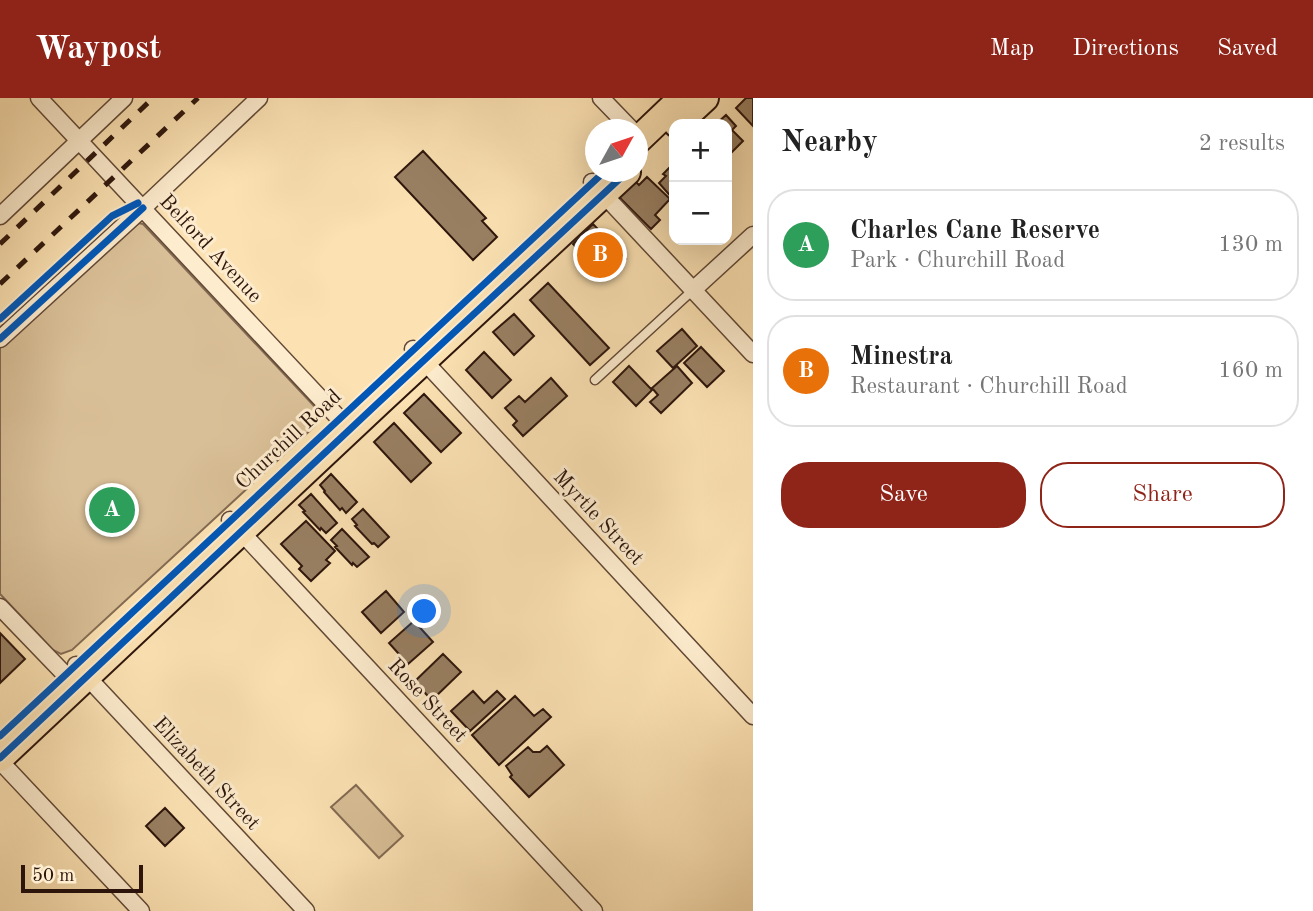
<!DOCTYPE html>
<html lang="en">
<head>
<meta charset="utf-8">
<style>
  body { margin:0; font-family:"Old Standard TT",serif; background:#f6f6f6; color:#222 }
  .controls { position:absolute; right:21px; top:21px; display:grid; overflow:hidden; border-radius:14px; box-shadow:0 7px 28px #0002 }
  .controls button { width:63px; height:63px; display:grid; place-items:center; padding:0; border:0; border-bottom:2px solid #e0e0e0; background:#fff; color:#222; font:35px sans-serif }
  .compass { position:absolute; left:585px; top:21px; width:63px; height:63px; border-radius:50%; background:#fff; box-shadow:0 7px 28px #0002; rotate:50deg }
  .scale { position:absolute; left:21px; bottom:18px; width:122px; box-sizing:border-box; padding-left:7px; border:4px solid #2d150c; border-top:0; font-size:19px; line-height:24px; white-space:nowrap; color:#2d150c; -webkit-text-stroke:5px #fdecce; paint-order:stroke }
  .you { position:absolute; left:425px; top:514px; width:24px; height:24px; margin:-18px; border:5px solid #fff; border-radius:50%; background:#1a73e8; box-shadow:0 0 0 10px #1a73e833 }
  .badge { display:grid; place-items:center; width:46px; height:46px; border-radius:50%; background:#8f2418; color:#fff; font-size:23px; font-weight:700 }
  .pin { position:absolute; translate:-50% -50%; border:4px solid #fff; box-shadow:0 2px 7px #0006 }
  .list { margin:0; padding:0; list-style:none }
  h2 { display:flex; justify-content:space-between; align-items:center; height:91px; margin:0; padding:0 28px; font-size:30px }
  h2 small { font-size:23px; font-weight:400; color:#767676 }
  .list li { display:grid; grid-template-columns:46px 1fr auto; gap:21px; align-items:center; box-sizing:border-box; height:112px; margin:0 14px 14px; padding:0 14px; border:2px solid #e0e0e0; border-radius:28px }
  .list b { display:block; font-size:26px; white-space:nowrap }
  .list p { margin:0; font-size:23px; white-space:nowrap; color:#767676 }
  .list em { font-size:23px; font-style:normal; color:#767676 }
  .actions { display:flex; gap:14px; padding:21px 28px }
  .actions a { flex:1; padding:16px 0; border:2px solid #8f2418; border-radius:28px; text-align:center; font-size:24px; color:#8f2418 }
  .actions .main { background:#8f2418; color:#fff }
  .map { position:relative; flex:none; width:753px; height:813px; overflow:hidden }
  header { display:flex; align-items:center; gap:42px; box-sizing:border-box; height:98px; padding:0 35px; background:#8f2418; color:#fff }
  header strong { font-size:33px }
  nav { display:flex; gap:38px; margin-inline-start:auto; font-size:24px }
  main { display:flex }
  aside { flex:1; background:#fff }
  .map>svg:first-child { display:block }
  .green { fill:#d9bf97; stroke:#836a52; stroke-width:2 }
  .building { fill:#998063; stroke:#2d150c; stroke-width:2 }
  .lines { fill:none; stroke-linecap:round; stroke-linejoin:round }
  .service-casing { stroke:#614836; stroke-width:11 }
  .minor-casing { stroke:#614836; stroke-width:19 }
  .primary-casing { stroke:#2d150c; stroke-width:30 }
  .service { stroke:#fdecce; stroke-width:8 }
  .minor { stroke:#fdecce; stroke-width:16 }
  .primary { stroke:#fce2b3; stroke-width:26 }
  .rail { stroke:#2d150c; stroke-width:5; stroke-dasharray:12 12; stroke-linecap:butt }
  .cycleway-casing { stroke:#fdecce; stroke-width:11 }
  .cycleway { stroke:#0057b8; stroke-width:7 }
  .labels { text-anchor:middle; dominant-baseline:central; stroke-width:6; stroke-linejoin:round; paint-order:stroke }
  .street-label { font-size:21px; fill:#2d150c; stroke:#fdecce }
</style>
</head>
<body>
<header>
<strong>Waypost</strong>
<nav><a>Map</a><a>Directions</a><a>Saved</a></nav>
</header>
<main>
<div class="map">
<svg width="753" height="813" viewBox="0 0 753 813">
  <rect width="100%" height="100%" fill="#fce2b3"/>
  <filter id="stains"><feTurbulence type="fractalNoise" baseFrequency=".00286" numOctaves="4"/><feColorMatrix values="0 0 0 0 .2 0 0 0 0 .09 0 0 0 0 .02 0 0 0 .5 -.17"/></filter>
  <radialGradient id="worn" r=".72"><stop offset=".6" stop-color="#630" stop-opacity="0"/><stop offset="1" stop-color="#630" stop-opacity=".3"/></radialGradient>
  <path class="green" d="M138,125L143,126L316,310L318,320L315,328L72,552L61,556L53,552L0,496V249L134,127Z
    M356,687L403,738L379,760L331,709Z"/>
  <path class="building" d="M746,0H753V28L736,10Z
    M726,17L736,28L732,32L743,43L727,59V26H716Z
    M423,53L486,120L482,123L497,139L473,162L395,79Z
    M674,65V102L659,85L666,78L663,76Z
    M647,79L670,101L655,117L660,122L651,131L619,99L635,83L639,87Z
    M593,126L626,161L606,180L573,146Z
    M548,185L609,250L590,267L530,202Z
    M514,216L534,238L514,257L493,234Z
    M682,231L697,248L673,270L657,253Z
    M701,249L724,273L707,289L684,265Z
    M484,254L511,282L492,300L466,272Z
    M629,268L652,292L636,308L613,284Z
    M677,268L692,285L661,315L650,304L658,297L652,290Z
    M551,280L567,298L523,338L513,327L517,323L505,310L519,298L525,304Z
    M424,296L461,335L441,354L404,315Z
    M394,325L431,365L411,384L374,344Z
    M331,376L357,404L346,415L342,410L340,412L324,394L325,393L320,387Z
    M311,396L337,425L326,435L321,430L320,432L303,414L305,413L299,407Z
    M363,411L389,439L378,449L374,445L372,446L355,428L357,427L352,421Z
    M306,423L335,453L326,462L330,465L311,483L299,471L302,468L281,446Z
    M342,431L369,459L357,469L353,465L352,467L335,449L337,448L331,442Z
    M386,493L404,514L381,535L362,514Z
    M414,523L433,544L408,566L389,545Z
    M0,535L25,561L0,585Z
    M443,556L461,574L432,602L414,584Z
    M473,593L484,605L497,593L505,601L470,633L451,613Z
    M515,598L534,618L543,611L551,619L499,667L472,637Z
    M547,648L564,667L529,699L510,679L512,677L506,668L528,649L533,654H540Z
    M165,710L184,730L165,748L146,728Z"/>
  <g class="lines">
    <defs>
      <path id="service" d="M595,282L693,192"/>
      <path id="minor" d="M39,0L349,331
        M601,0L632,32
        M592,84L753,256
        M0,118L124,0
        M693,192L753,137
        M0,241L143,110L259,0
        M413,251L753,618
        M230,422L594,813
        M0,509L77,589
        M76,567L306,813
        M0,663L141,813"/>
      <path id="primary" d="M677,26L705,0
        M638,42L682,0
        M0,660L379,304L627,74"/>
    </defs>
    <use href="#service" class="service-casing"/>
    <use href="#minor" class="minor-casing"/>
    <use href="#primary" class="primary-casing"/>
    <use href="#service" class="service"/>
    <use href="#minor" class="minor"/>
    <use href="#primary" class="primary"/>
    <path class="rail" d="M0,146L153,0
      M0,186L198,0"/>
    <defs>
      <path id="cycleway" d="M0,221L112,118L138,105
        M0,241L143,110
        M0,638L604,74
        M0,660L379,304L627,74"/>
    </defs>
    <use href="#cycleway" class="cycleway-casing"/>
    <use href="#cycleway" class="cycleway"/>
  </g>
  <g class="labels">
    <g class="street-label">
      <text transform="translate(210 151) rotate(47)">Belford Avenue</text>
      <text transform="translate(289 342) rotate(-43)">Churchill Road</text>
      <text transform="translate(598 420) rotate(47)">Myrtle Street</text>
      <text transform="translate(427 603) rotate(47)">Rose Street</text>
      <text transform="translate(206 676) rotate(47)">Elizabeth Street</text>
    </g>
  </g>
  <rect width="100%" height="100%" filter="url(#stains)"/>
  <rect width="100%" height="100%" fill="url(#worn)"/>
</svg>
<div class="controls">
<button>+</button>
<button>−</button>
</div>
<svg class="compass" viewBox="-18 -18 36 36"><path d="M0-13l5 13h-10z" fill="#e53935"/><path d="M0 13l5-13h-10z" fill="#767676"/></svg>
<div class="scale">50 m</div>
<div class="you"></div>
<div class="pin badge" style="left:112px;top:412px;background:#2e9e5b">A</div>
<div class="pin badge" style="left:600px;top:157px;background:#e8710a">B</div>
</div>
<aside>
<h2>Nearby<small>2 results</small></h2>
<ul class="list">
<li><span class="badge" style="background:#2e9e5b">A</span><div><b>Charles Cane Reserve</b><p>Park · Churchill Road</p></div><em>130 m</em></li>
<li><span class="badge" style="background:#e8710a">B</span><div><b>Minestra</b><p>Restaurant · Churchill Road</p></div><em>160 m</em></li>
</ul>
<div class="actions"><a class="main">Save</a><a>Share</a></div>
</aside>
</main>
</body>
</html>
